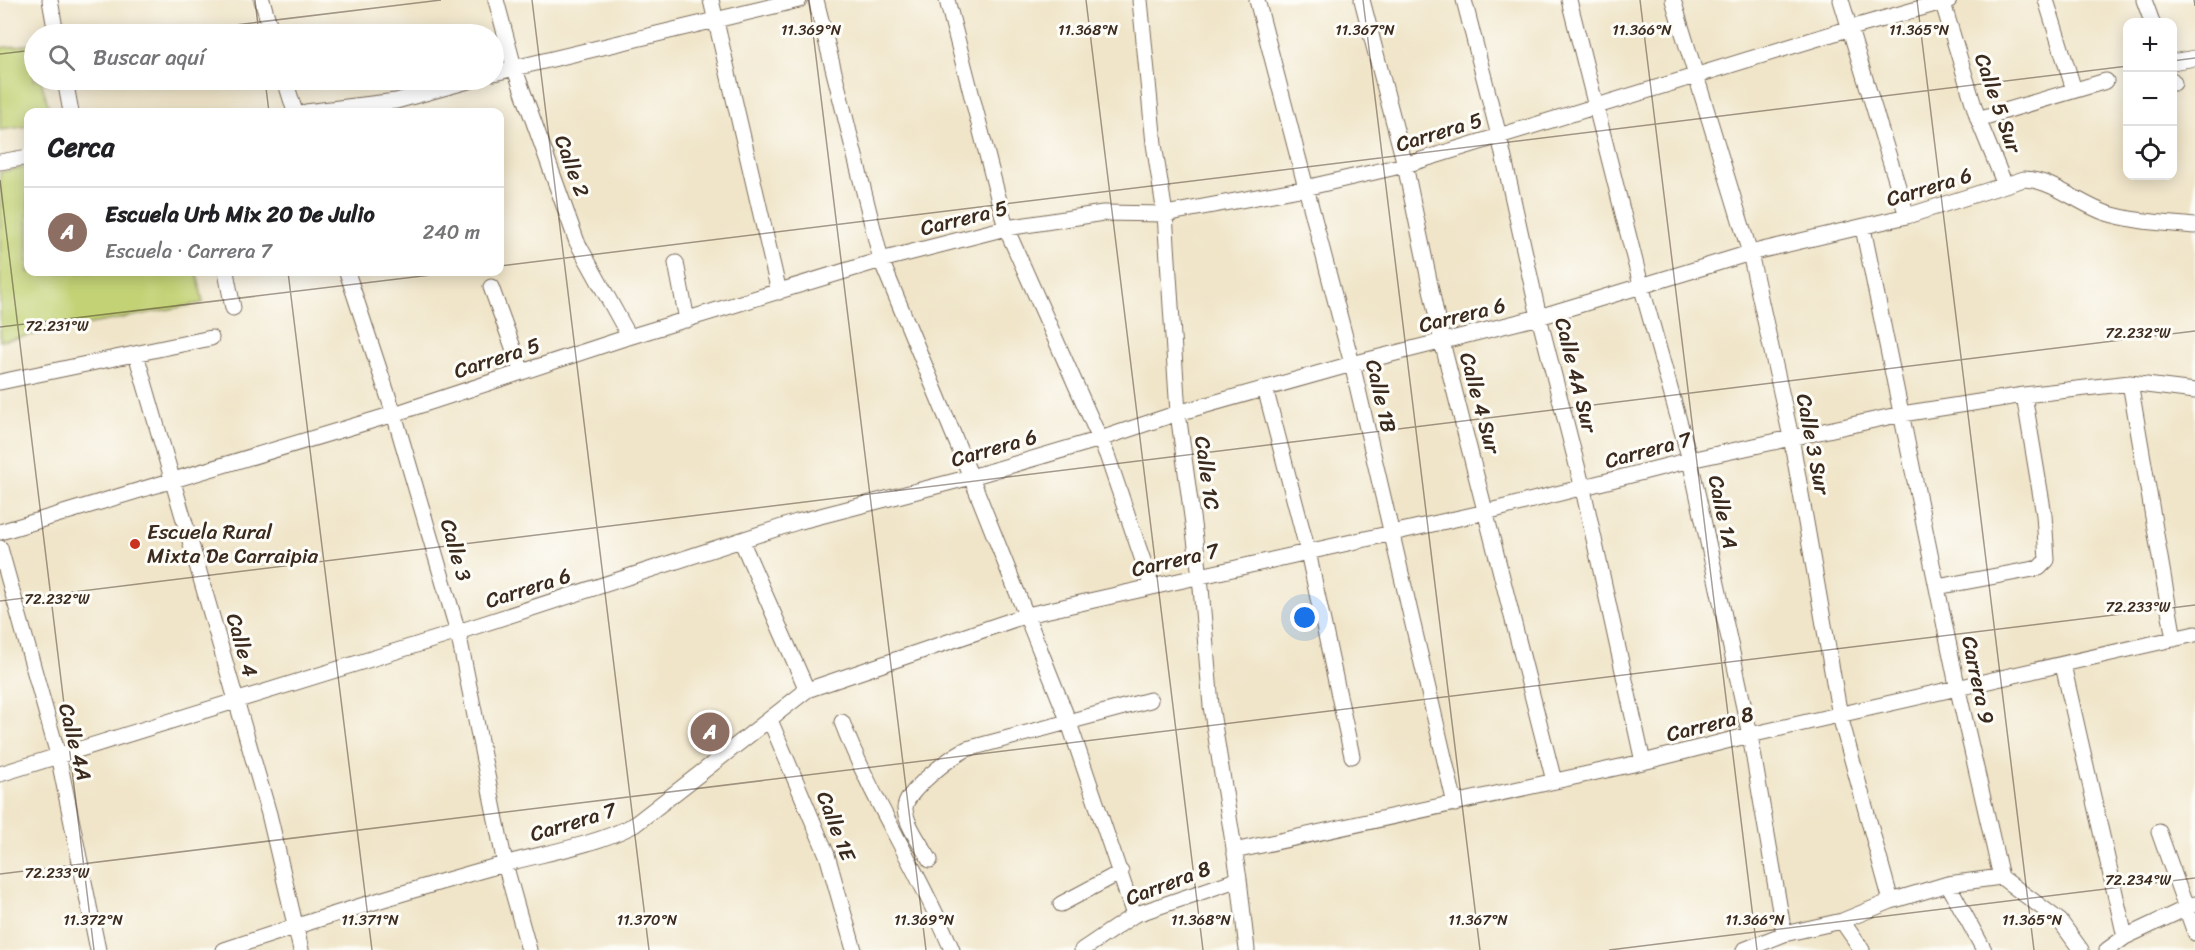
<!DOCTYPE html>
<html lang="es">
<head>
<meta charset="utf-8">
<style>
  body { margin:0; font-family:Sriracha,sans-serif; background:#f6f6f6; color:#202124 }
  .controls { position:absolute; right:18px; top:18px; display:grid; overflow:hidden; border-radius:12px; box-shadow:0 3px 15px #0003 }
  .controls button { width:54px; height:54px; display:grid; place-items:center; padding:0; border:0; border-bottom:2px solid #e0e0e0; background:#fff; color:#202124; font:30px sans-serif }
  .you { position:absolute; left:1305px; top:618px; width:21px; height:21px; margin:-15px; border:4px solid #fff; border-radius:50%; background:#1a73e8; box-shadow:0 0 0 9px #1a73e833 }
  .badge { display:grid; place-items:center; width:39px; height:39px; border-radius:50%; background:#ea580c; color:#fff; font-size:20px; font-weight:700 }
  .pin { position:absolute; translate:-50% -50%; border:3px solid #fff; box-shadow:0 2px 6px #0006 }
  .list { margin:0; padding:0; list-style:none }
  h2 { display:flex; justify-content:space-between; align-items:center; height:78px; margin:0; padding:0 24px; font-size:26px }
  h2 small { font-size:20px; font-weight:400; color:#757577 }
  .list li { display:grid; grid-template-columns:39px 1fr auto; gap:18px; align-items:center; box-sizing:border-box; height:90px; padding:0 24px; border-top:2px solid #e0e0e0 }
  .list b { display:block; font-size:22px; white-space:nowrap }
  .list p { margin:0; font-size:20px; white-space:nowrap; color:#757577 }
  .list em { font-size:20px; font-style:normal; color:#757577 }
  .icon { flex:none; width:33px; height:33px; fill:none; stroke:currentColor; stroke-width:2; stroke-linecap:round; stroke-linejoin:round }
  .map { position:relative; flex:none; width:2195px; height:950px; overflow:hidden }
  .search { position:absolute; background:#fff; box-shadow:0 3px 15px #0003; left:24px; top:24px; width:480px; height:66px; display:flex; align-items:center; gap:15px; box-sizing:border-box; padding:0 21px; border-radius:33px; color:#757577; font-size:22px }
  .panel { position:absolute; background:#fff; box-shadow:0 3px 15px #0003; left:24px; top:108px; width:480px; height:168px; border-radius:12px }
  .map>svg:first-child { display:block }
  .green { fill:#c2d274; stroke:#7e7e49; stroke-width:1.5 }
  .lines { fill:none; stroke-linecap:round; stroke-linejoin:round }
  .minor-casing { stroke:#7a6b5a; stroke-width:17 }
  .minor { stroke:#fff; stroke-width:15 }
  .ticks { fill:none; stroke:#3b2a1e; stroke-width:1.5; stroke-opacity:0.45 }
  .poi-dot { fill:#c8321e; stroke:#fdfcf7; stroke-width:2 }
  .labels { text-anchor:middle; dominant-baseline:central; stroke-width:6; stroke-linejoin:round; paint-order:stroke }
  .street-label { font-size:21px; fill:#3b2a1e; stroke:#fdfcf7 }
  .poi-label { font-size:21px; fill:#3b2a1e; stroke:#fdfcf7; text-anchor:start }
  .ticks-label { font-size:15px; text-anchor:middle; fill:#3b2a1e; stroke:#fdfcf7; stroke-width:6; stroke-linejoin:round; paint-order:stroke }
</style>
</head>
<body>
<div class="map">
<svg width="2195" height="950" viewBox="0 0 2195 950">
  <rect width="100%" height="100%" fill="#fdfcf7"/>
  <filter id="ink" filterUnits="userSpaceOnUse"><feTurbulence type="fractalNoise" baseFrequency=".0167" numOctaves="2"/><feDisplacementMap in="SourceGraphic" scale="12" xChannelSelector="R" yChannelSelector="G"/><feConvolveMatrix kernelMatrix="1 2 1 2 8 2 1 2 1" color-interpolation-filters="sRGB"/></filter>
  <filter id="wash" filterUnits="userSpaceOnUse"><feTurbulence type="fractalNoise" baseFrequency=".008" numOctaves="4" result="noise"/><feDisplacementMap in="SourceGraphic" scale="24" xChannelSelector="R" yChannelSelector="G"/><feGaussianBlur stdDeviation="1.35" result="paint"/><feColorMatrix in="noise" values="0 0 0 0 0 0 0 0 0 0 0 0 0 0 0 0 0 1.4 0 .05"/><feComposite in="paint" operator="in"/></filter>
  <g filter="url(#wash)">
    <rect width="100%" height="100%" fill="#f0e5c9"/>
    <path class="green" d="M33,44L34,80H41L50,112H28V126L0,130V48Z
      M28,167V272H197L203,303L0,341V172Z"/>
  </g>
  <g filter="url(#ink)">
    <g class="lines">
      <defs>
        <path id="minor" d="M50,0L56,34
          M262,0L272,34
          M496,0L514,67L577,242L629,336
          M711,0L779,292
          M816,0L881,260L971,477L1068,720L1134,915
          M947,0L1006,228L1107,455L1152,587
          M1140,0L1154,144L1165,214L1178,413L1200,576L1211,706L1239,879L1247,950
          M1257,0L1352,364L1455,804
          M1362,0L1405,165L1442,342L1554,781
          M1464,0L1499,136L1539,317L1583,489L1643,762
          M1569,0L1641,285L1690,460L1750,735L1784,934
          M1673,0L1750,253L1791,437L1840,716L1891,901
          M1841,0L1907,216
          M1942,0L1978,119L2005,185
          M2046,0L2074,90
          M2144,0L2152,22
          M2172,62L2195,58
          M494,73L799,0
          M65,80L71,112
          M285,80L295,112
          M2172,80L2174,83
          M306,112L396,101L472,80
          M1978,119L2106,81
          M0,162L28,157
          M1863,228L1958,690L2001,877
          M676,263L687,320
          M226,272L233,308
          M347,272L394,414L458,632L505,864L529,950
          M491,287L522,372
          M136,354L269,814L301,950
          M0,382L211,338
          M2130,383L2174,639
          M1265,388L1308,552L1352,756
          M0,532L394,414L619,340L881,260L1006,228L1103,213L1165,214L1305,188L1405,165L1851,28L1949,0
          M741,540L807,690
          M0,548L58,755L98,950
          M1937,587L2039,568L2047,560L2044,515L2024,395
          M2063,665L2125,937
          M770,720L827,855L854,950
          M842,722C872,801 920,872 952,950
          M0,774L458,632L797,522L971,477L1100,439L1178,413L1352,364L1539,317L1750,253L1907,216L2024,179C2053,180 2079,204 2106,213C2134,222 2166,223 2195,226
          M2159,832L2195,933
          M1234,851L1643,762L1750,735L2195,634
          M930,860C922,846 906,825 905,809C904,792 952,756 967,749L1150,700
          M2001,877L2060,921L2081,950
          M1948,884L1984,950
          M1061,904L1121,872
          M1842,921L1862,950
          M224,950C317,919 410,890 504,864C548,852 593,846 634,825L807,690L1027,615L1486,512L1690,460L1902,414L2024,395L2130,383L2195,391
          M1082,950L1134,915L1239,879
          M1744,950L1784,934L1842,921L1891,901L1948,884L2001,877
          M2107,950L2125,937L2195,904"/>
      </defs>
      <use href="#minor" class="minor-casing"/>
      <use href="#minor" class="minor"/>
    </g>
  </g>
  <path class="ticks" d="M255,0L259,34M532,0L649,950M809,0L926,950M1086,0L1203,950M1363,0L1480,950M1640,0L1757,950M1917,0L2034,950M2194,0L2195,6M160,34L441,0M0,54L34,50M2172,61L2195,58M265,80L269,112M0,180L94,950M500,266L2128,66M288,272L372,950M0,327L456,272M0,601L2195,331M0,874L2195,605M1609,950L2195,878"/>
  <circle class="poi-dot" cx="135" cy="544" r="6"/>
  <g class="labels">
    <g class="street-label">
      <text transform="translate(1998 103) rotate(71)">Calle 5 Sur</text>
      <text transform="translate(1439 132) rotate(-17)">Carrera 5</text>
      <text transform="translate(572 166) rotate(70)">Calle 2</text>
      <text transform="translate(1929 187) rotate(-17)">Carrera 6</text>
      <text transform="translate(964 218) rotate(-14)">Carrera 5</text>
      <text transform="translate(1462 315) rotate(-14)">Carrera 6</text>
      <text transform="translate(497 358) rotate(-18)">Carrera 5</text>
      <text transform="translate(1576 375) rotate(76)">Calle 4A Sur</text>
      <text transform="translate(1381 396) rotate(77)">Calle 1B</text>
      <text transform="translate(1480 403) rotate(75)">Calle 4 Sur</text>
      <text transform="translate(1813 444) rotate(79)">Calle 3 Sur</text>
      <text transform="translate(994 448) rotate(-16)">Carrera 6</text>
      <text transform="translate(1648 450) rotate(-15)">Carrera 7</text>
      <text transform="translate(1207 473) rotate(82)">Calle 1C</text>
      <text transform="translate(1723 512) rotate(78)">Calle 1A</text>
      <text transform="translate(456 550) rotate(74)">Calle 3</text>
      <text transform="translate(1175 560) rotate(-13)">Carrera 7</text>
      <text transform="translate(528 588) rotate(-18)">Carrera 6</text>
      <text transform="translate(242 645) rotate(74)">Calle 4</text>
      <text transform="translate(1978 680) rotate(78)">Carrera 9</text>
      <text transform="translate(1710 724) rotate(-14)">Carrera 8</text>
      <text transform="translate(75 742) rotate(76)">Calle 4A</text>
      <text transform="translate(573 822) rotate(-17)">Carrera 7</text>
      <text transform="translate(836 826) rotate(69)">Calle 1E</text>
      <text transform="translate(1168 883) rotate(-21)">Carrera 8</text>
    </g>
    <g class="poi-label">
      <text x="147" y="532">Escuela Rural<tspan x="147" dy="24">Mixta De Carraipia</tspan></text>
    </g>
  </g>
  <g class="ticks-label">
    <text x="811" y="35">11.369°N</text>
    <text x="1088" y="35">11.368°N</text>
    <text x="1365" y="35">11.367°N</text>
    <text x="1642" y="35">11.366°N</text>
    <text x="1919" y="35">11.365°N</text>
    <text x="57" y="331">72.231°W</text>
    <text x="2138" y="338">72.232°W</text>
    <text x="57" y="604">72.232°W</text>
    <text x="2138" y="612">72.233°W</text>
    <text x="57" y="878">72.233°W</text>
    <text x="2138" y="885">72.234°W</text>
    <text x="93" y="925">11.372°N</text>
    <text x="370" y="925">11.371°N</text>
    <text x="647" y="925">11.370°N</text>
    <text x="924" y="925">11.369°N</text>
    <text x="1201" y="925">11.368°N</text>
    <text x="1478" y="925">11.367°N</text>
    <text x="1755" y="925">11.366°N</text>
    <text x="2032" y="925">11.365°N</text>
  </g>
</svg>
<div class="controls">
<button>+</button>
<button>−</button>
<button><svg class="icon" aria-label="locate" viewBox="0 0 24 24"><circle cx="12" cy="12" r="6"/><path d="M12 2v4M12 18v4M2 12h4M18 12h4"/></svg></button>
</div>
<div class="you"></div>
<div class="pin badge" style="left:710px;top:732px;background:#8d6e63">A</div>
<div class="search"><svg class="icon" aria-label="search" viewBox="0 0 24 24"><circle cx="10" cy="10" r="6"/><path d="M15 15l6 6"/></svg>Buscar aquí</div>
<section class="panel">
<h2>Cerca<small></small></h2>
<ul class="list">
<li><span class="badge" style="background:#8d6e63">A</span><div><b>Escuela Urb Mix 20 De Julio</b><p>Escuela · Carrera 7</p></div><em>240 m</em></li>
</ul>
</section>
</div>
</body>
</html>
